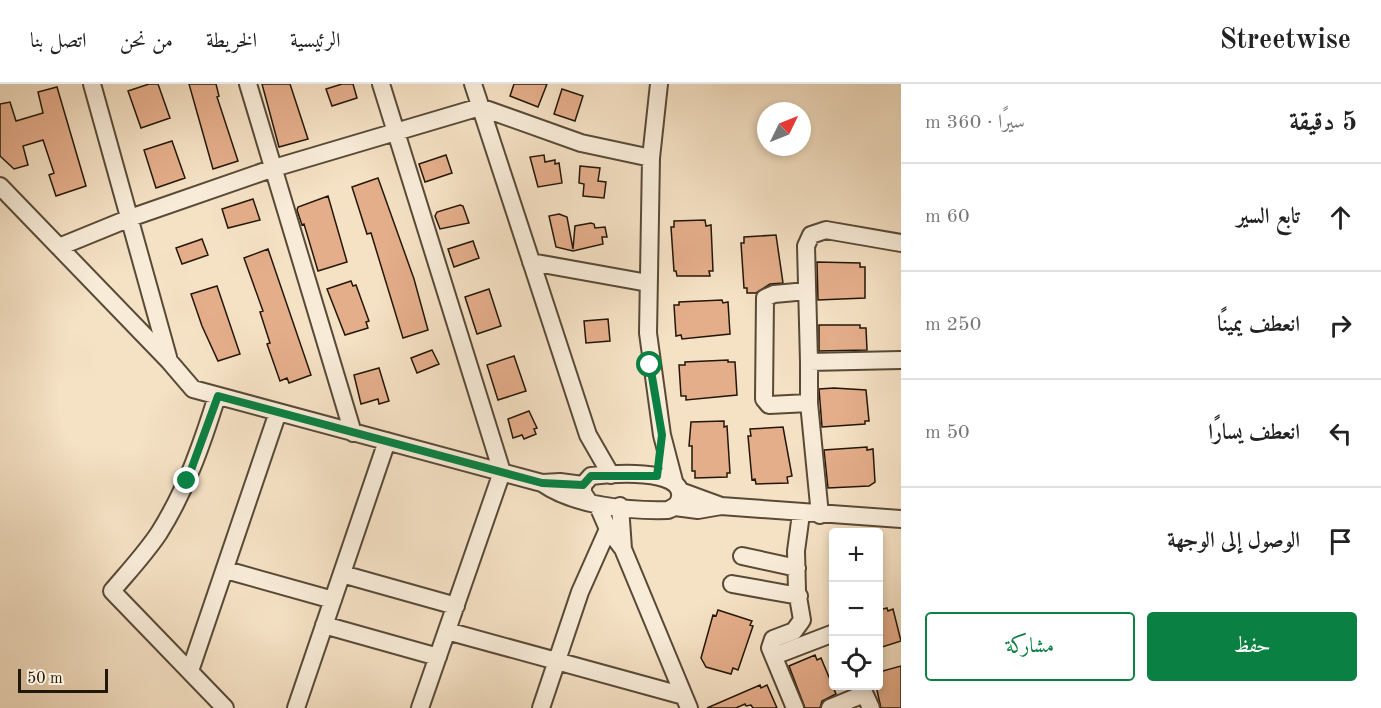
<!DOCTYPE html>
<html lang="ar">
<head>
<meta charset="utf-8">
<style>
  body { margin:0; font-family:"Old Standard TT",Amiri,serif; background:#f6f6f6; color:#222; direction:rtl }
  .controls { position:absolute; right:18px; bottom:18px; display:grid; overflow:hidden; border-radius:6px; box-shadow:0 3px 9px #0003 }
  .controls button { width:54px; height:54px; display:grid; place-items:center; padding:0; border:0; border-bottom:2px solid #e0e0e0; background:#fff; color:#222; font:30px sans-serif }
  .compass { position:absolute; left:757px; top:18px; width:54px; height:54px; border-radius:50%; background:#fff; box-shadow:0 3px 9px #0003; rotate:47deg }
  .scale { position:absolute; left:18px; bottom:15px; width:90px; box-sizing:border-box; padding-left:6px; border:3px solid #231708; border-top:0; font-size:16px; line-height:21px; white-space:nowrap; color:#231708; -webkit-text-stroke:4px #f8ecd9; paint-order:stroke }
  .stop { position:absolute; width:18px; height:18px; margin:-14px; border:4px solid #0b8043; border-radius:50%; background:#fff }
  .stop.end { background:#0b8043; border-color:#fff; box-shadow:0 2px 6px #0008 }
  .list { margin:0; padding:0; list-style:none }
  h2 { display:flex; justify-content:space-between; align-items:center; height:78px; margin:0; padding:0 24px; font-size:26px }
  h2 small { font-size:20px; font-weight:400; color:#767676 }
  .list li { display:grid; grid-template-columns:39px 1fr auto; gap:18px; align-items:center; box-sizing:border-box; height:108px; padding:0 24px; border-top:2px solid #e0e0e0 }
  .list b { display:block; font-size:22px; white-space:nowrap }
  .list em { font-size:20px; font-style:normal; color:#767676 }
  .actions { display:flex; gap:12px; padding:18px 24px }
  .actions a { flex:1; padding:14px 0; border:2px solid #0b8043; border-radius:6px; text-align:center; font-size:21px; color:#0b8043 }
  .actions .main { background:#0b8043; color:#fff }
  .icon { flex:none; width:33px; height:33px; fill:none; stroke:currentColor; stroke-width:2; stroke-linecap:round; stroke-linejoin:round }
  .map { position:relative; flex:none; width:901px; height:624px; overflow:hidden; direction:ltr }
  header { display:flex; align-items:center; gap:36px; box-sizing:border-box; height:84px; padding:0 30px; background:#fff; border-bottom:2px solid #e0e0e0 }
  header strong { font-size:28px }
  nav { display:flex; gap:33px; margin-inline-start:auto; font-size:21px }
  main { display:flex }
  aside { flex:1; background:#fff }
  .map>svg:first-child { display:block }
  .building { fill:#e5ae8b; stroke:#231708; stroke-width:1.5 }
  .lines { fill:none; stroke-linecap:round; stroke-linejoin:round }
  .minor-casing { stroke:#584a37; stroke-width:20 }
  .minor { stroke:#f8ecd9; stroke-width:16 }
  .route { stroke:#0b8043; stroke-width:8 }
</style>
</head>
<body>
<header>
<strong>Streetwise</strong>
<nav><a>الرئيسية</a><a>الخريطة</a><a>من نحن</a><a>اتصل بنا</a></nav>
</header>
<main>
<aside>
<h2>5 دقيقة<small>سيرًا · 360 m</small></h2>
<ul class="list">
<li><svg class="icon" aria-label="ahead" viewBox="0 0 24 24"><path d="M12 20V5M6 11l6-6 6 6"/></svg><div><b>تابع السير</b></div><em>60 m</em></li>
<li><svg class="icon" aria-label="right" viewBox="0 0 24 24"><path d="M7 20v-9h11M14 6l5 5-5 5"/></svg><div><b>انعطف يمينًا</b></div><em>250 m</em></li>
<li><svg class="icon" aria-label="left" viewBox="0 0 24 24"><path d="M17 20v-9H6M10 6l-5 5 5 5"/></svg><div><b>انعطف يسارًا</b></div><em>50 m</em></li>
<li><svg class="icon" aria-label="arrive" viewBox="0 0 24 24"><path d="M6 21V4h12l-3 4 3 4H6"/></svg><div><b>الوصول إلى الوجهة</b></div></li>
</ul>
<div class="actions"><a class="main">حفظ</a><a>مشاركة</a></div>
</aside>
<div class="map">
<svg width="901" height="624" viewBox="0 0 901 624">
  <rect width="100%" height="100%" fill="#f5e1c4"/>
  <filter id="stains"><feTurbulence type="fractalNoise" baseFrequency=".00333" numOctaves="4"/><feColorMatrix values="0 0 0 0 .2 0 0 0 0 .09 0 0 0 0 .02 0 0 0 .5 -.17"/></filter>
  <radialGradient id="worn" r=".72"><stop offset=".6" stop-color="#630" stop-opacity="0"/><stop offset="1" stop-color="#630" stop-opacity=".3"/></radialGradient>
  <path class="building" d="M149,0H158L170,34L141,44L128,7Z
    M189,0H216L219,12L217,13L238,77L213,85Z
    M262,0H290L308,55L279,63Z
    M342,0H353L357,14L332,22L326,5Z
    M514,0H547L538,23L510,12Z
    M57,3L86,102L56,112L49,91L54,89L43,56L23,62L28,81L14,85L0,72V20L10,18L16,37L43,29L38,8Z
    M562,5L583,12L575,37L554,30Z
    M172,57L185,94L156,104L144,66Z
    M446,71L452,89L425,98L419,80Z
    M544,71L545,78L555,76V80L559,79L562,99L538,103L530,73Z
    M580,82L600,84L598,97L606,98L604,114L583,112L584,100L579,99Z
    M378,94L414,195L428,246L403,254L371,149L367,150L352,103Z
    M328,112L347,178L318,187L304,140L302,141L297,126L298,123Z
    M253,115L260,136L228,144L222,125Z
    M460,121L463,122L469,139L440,145L435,132L437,128Z
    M559,130L567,133L573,165L575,142L591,139L594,140L595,144L605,143L607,153H602L603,160L573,167L556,163L549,132Z
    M705,136L706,142L711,141L713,187H709L710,192H677L676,187H674L671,143H674V137Z
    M776,151L783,199L770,200L756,209H747V204H744L741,159H744V153Z
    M202,155L208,171L182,180L176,164Z
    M473,157L479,174L454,183L448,165Z
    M268,165L311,291L289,299L287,294L280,297L267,260L270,259L260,228L263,227L244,174Z
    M817,178L860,179V183H865V214L818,216Z
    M351,197L353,202L356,201L369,237L366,238L368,244L345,251L327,205Z
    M217,202L240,270L218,277L202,242L191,210Z
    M489,205L501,242L477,250L465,213Z
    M722,216L723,219L728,218L730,250L682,255L681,251L676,252L674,221H679V218Z
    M608,235L610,257L586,259L584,237Z
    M819,241H860V244H866L867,266L819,267Z
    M432,266L439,280L417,289L411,274Z
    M514,272L526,307L498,316L487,281Z
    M728,276V278H735L737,311L686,316V312H681L679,281H685V278Z
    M379,284L389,317L379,320L378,315L361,320L354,291Z
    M834,304L866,306L869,337H865V340L822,343L819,305Z
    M529,327L537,344L534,345L536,350L524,355L522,351L513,354L508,335Z
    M724,337V343L727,342L730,389H727V393L695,394V387H692V362H689L691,338Z
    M783,343L792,392L787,393L788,399L756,400L755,395L752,396L748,352H751L750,345Z
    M867,363V366L873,365L875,398L869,402L828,404L824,366Z
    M887,524L888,527L893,525L901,557L879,564V526Z
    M718,526L752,537L750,541L753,542L738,586L733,584L731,590L706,583L701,574L713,531L716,532Z
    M815,571L817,576L821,574L836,610L822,617L820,624H805L789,582Z
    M901,582V624H881L876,602H879V588Z
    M760,601L761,604L767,601L777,624H753L751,621L746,622L745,620L736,624H707Z"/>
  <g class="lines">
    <defs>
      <path id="minor" d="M92,0L168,273
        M248,0L353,349
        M381,0L502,388L420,624
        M473,0L588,351L611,391
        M659,0L651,74L648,249L662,351L674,397
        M0,102L169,277L193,305L542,399C575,422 628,427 668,426C675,423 679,420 680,413C684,383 609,390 591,392L583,401V409L589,418
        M901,159L826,146L811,151L806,162L809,278L901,276
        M59,163L130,134L274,84L480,23L581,59L651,74
        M531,178L648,199
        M807,207L774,210L765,214L764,315L769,321L809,319
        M809,278V319L820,431
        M217,312C202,360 186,406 159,449C145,470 128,488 112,507L225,624
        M542,399L560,398L583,401
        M680,407L721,422
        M598,422L608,445L623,465L689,624
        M620,422L623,465
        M675,423L698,426L721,422L901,435
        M742,472L797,484
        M226,486L333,516
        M342,490L456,522
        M732,500L799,512
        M324,541L438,573
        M447,547L684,612
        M774,572L834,549
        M190,587L278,328
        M861,602L871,624
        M296,624L387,357
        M541,624L580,508L608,445
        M795,624L770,564L773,555L794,547L802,536L797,507L796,467L801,430
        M830,624L864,610"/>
    </defs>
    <use href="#minor" class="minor-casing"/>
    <use href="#minor" class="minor"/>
  </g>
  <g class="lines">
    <path class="route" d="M187,397L218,312L542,399L583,401L591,392H657L662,351L650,281"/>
  </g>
  <rect width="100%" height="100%" filter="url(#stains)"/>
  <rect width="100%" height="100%" fill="url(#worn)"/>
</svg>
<div class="controls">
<button>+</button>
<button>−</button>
<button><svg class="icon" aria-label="locate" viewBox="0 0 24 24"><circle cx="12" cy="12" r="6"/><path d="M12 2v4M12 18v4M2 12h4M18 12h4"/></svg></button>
</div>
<svg class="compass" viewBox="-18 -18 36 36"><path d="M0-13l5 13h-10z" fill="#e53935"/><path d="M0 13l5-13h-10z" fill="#767676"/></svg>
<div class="scale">50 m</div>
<div class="stop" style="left:650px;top:281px"></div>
<div class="stop end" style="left:187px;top:397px"></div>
</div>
</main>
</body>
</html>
